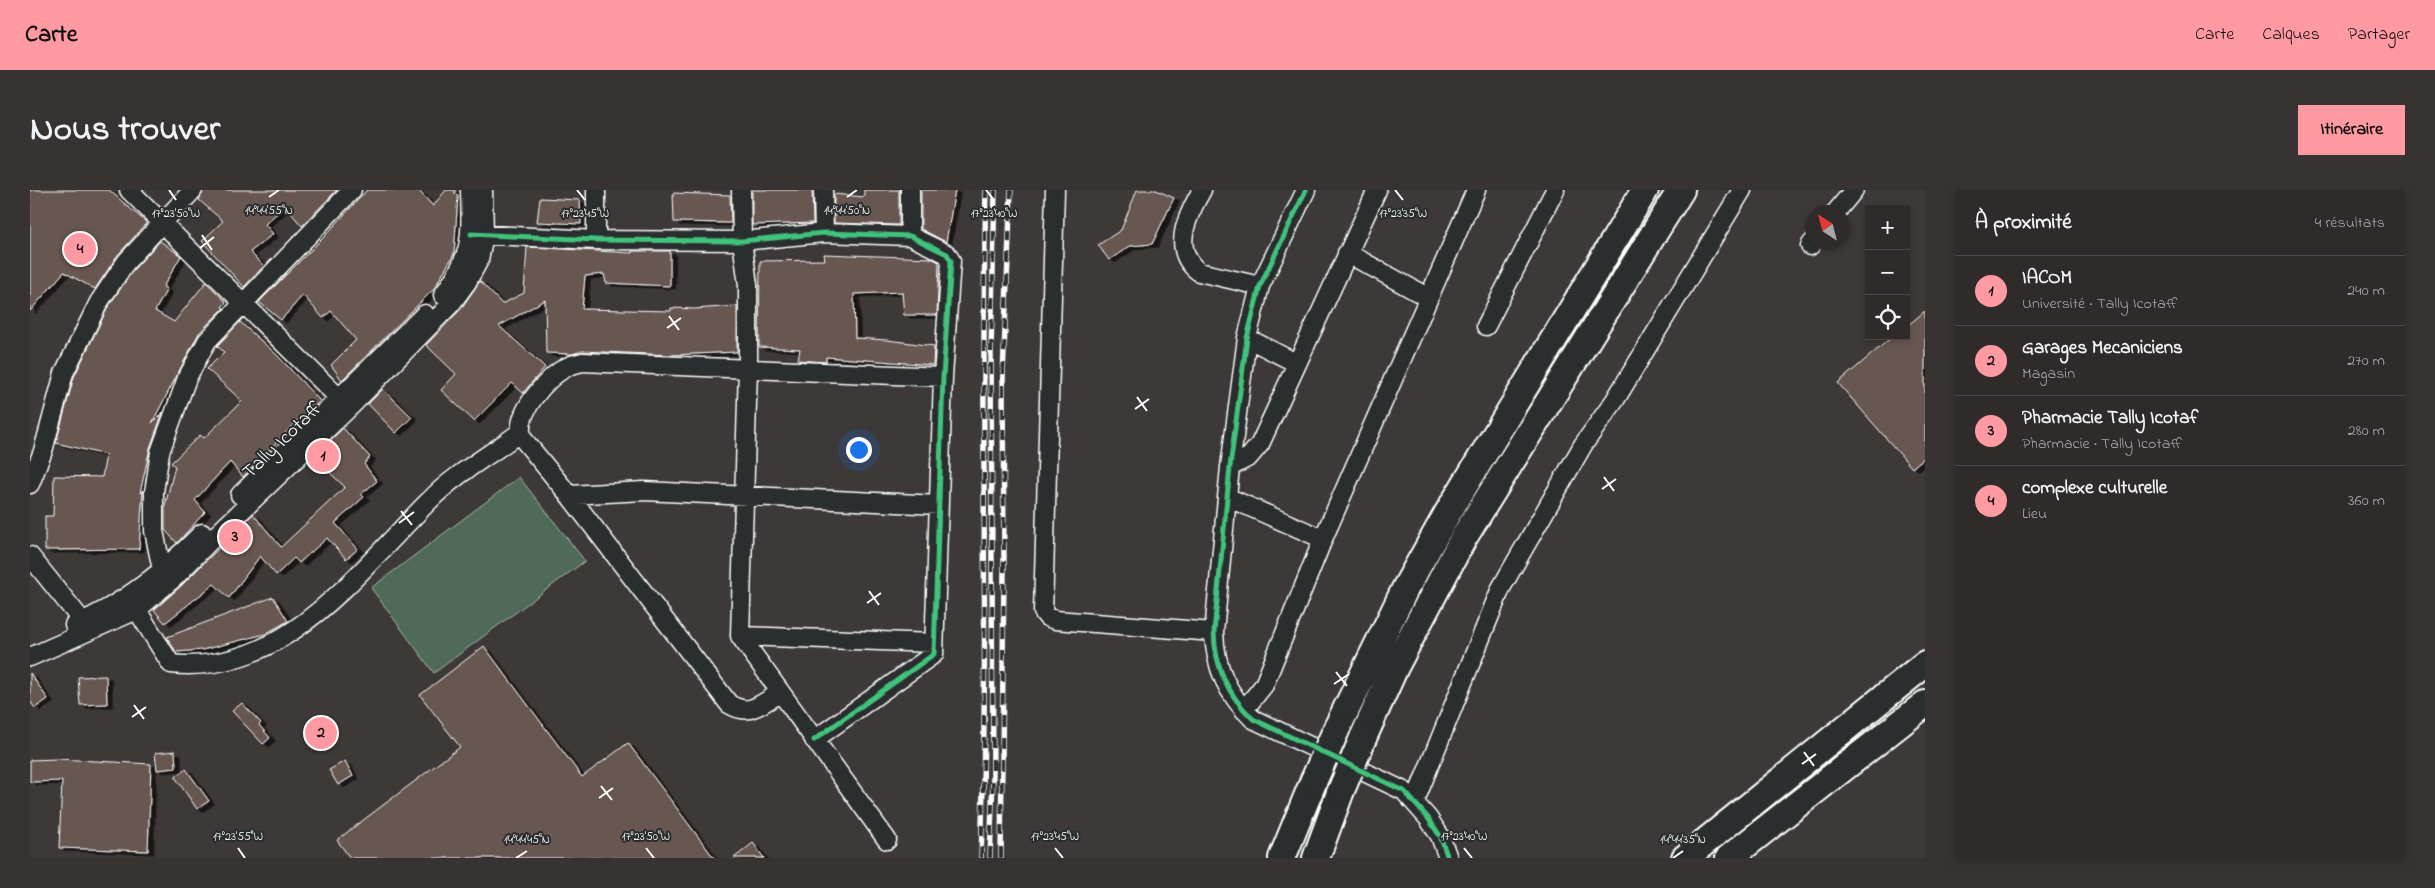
<!DOCTYPE html>
<html lang="fr">
<head>
<meta charset="utf-8">
<style>
  body { margin:0; font-family:"Indie Flower",sans-serif; background:#363332; color:#f1f3f6 }
  .controls { position:absolute; right:15px; top:15px; display:grid; overflow:hidden; border-radius:0px; box-shadow:0 2px 8px #0003 }
  .controls button { width:45px; height:45px; display:grid; place-items:center; padding:0; border:0; border-bottom:1px solid #494747; background:#2e2b2a; color:#f1f3f6; font:25px sans-serif }
  .compass { position:absolute; left:1775px; top:15px; width:45px; height:45px; border-radius:50%; background:#2e2b2a; box-shadow:0 2px 8px #0003; rotate:324deg }
  .you { position:absolute; left:828px; top:259px; width:18px; height:18px; margin:-12px; border:4px solid #fff; border-radius:50%; background:#1a73e8; box-shadow:0 0 0 8px #1a73e833 }
  .badge { display:grid; place-items:center; width:32px; height:32px; border-radius:50%; background:#ff9aa2; color:#111; font-size:16px; font-weight:700 }
  .pin { position:absolute; translate:-50% -50%; border:2px solid #fff; box-shadow:0 1px 5px #0006 }
  .list { margin:0; padding:0; list-style:none }
  h2 { display:flex; justify-content:space-between; align-items:center; height:65px; margin:0; padding:0 20px; font-size:21px }
  h2 small { font-size:16px; font-weight:400; color:#a7a7a8 }
  .list li { display:grid; grid-template-columns:32px 1fr auto; gap:15px; align-items:center; box-sizing:border-box; height:70px; padding:0 20px; border-top:1px solid #494747 }
  .list b { display:block; font-size:19px; white-space:nowrap }
  .list p { margin:0; font-size:16px; white-space:nowrap; color:#a7a7a8 }
  .list em { font-size:16px; font-style:normal; color:#a7a7a8 }
  .icon { flex:none; width:28px; height:28px; fill:none; stroke:currentColor; stroke-width:2; stroke-linecap:round; stroke-linejoin:round }
  .map { position:relative; flex:none; width:1895px; height:668px; overflow:hidden; border-radius:0px }
  header { display:flex; align-items:center; gap:30px; box-sizing:border-box; height:70px; padding:0 25px; background:#ff9aa2; color:#111 }
  header strong { font-size:24px }
  nav { display:flex; gap:28px; margin-inline-start:auto; font-size:18px }
  .intro { display:flex; align-items:center; justify-content:space-between; box-sizing:border-box; height:120px; padding:0 30px }
  h1 { margin:0; font-size:35px }
  .button { padding:12px 22px; border-radius:0px; background:#ff9aa2; color:#111; font-size:18px; font-weight:700 }
  main { display:flex; gap:30px; padding:0 30px }
  aside { flex:1; background:#2e2b2a; border-radius:0px; box-shadow:0 2px 8px #0003 }
  .map>svg:first-child { display:block }
  .green { fill:#506a58; stroke:#a8b4ac }
  .building { fill:#685651; stroke:#fff; filter:url(#shadow) }
  .lines { fill:none; stroke-linecap:round; stroke-linejoin:round }
  .minor-casing { stroke:#fff; stroke-width:21 }
  .highway-casing { stroke:#fff; stroke-width:30 }
  .minor { stroke:#2a2d2e; stroke-width:18 }
  .highway { stroke:#2a2d2e; stroke-width:26 }
  .rail-casing { stroke:#fff; stroke-width:5.5 }
  .rail { stroke:#2a2d2e; stroke-width:4; stroke-dasharray:11; stroke-linecap:butt }
  .highway-bridge-casing { stroke:#fff; stroke-width:30; stroke-linecap:butt }
  .highway-bridge { stroke:#2a2d2e; stroke-width:26 }
  .cycleway-casing { stroke:#2a2d2e; stroke-width:8 }
  .cycleway { stroke:#40c37c; stroke-width:5 }
  .ticks { fill:none; stroke:#fff; stroke-width:2 }
  .labels { text-anchor:middle; dominant-baseline:central; stroke-width:4; stroke-linejoin:round; paint-order:stroke }
  .street-label { font-size:20px; fill:#fff; stroke:#2a2d2e }
  .ticks-label { font-size:12px; text-anchor:middle; fill:#fff; stroke:#2a2d2e; stroke-width:4; stroke-linejoin:round; paint-order:stroke }
</style>
</head>
<body>
<header>
<strong>Carte</strong>
<nav><a>Carte</a><a>Calques</a><a>Partager</a></nav>
</header>
<div class="intro"><h1>Nous trouver</h1><a class="button">Itinéraire</a></div>
<main>
<div class="map">
<svg width="1895" height="668" viewBox="0 0 1895 668">
  <defs>
    <filter id="shadow"><feDropShadow dx="5.5" dy="3" stdDeviation="0" flood-color="#0009"/></filter>
  </defs>
  <rect width="100%" height="100%" fill="#3d3938"/>
  <filter id="ink" filterUnits="userSpaceOnUse"><feTurbulence type="fractalNoise" baseFrequency=".02" numOctaves="2"/><feDisplacementMap in="SourceGraphic" scale="10" xChannelSelector="R" yChannelSelector="G"/><feConvolveMatrix kernelMatrix="1 2 1 2 8 2 1 2 1" color-interpolation-filters="sRGB"/></filter>
  <g filter="url(#ink)">
    <path class="green" d="M489,287L555,371L404,483L341,398Z"/>
    <path class="building" d="M0,0H79L117,33L87,66L65,99L34,82L0,121Z
      M173,0H307L272,36L255,16L235,34L243,44L220,62L234,76L214,97L172,51L193,31L169,10Z
      M337,0H388L403,16L416,0H425V4L428,5L424,64L404,99L312,190L301,175L326,150L301,121L293,128L273,105L251,130L229,112L294,47Z
      M722,0H782L783,33L722,35Z
      M834,0H869V35L804,33V4L834,7Z
      M891,0H925L916,52L891,39Z
      M1107,0H1126L1144,8L1122,54L1100,56L1079,70L1068,55L1091,40Z
      M643,3L700,5L701,33L644,32Z
      M510,8L550,10L551,34L507,32Z
      M130,51L151,66L133,97L137,99L125,121L144,132L176,92L196,112L192,117L194,118L169,143L122,233L133,222L120,258L110,303L113,300L109,359L15,360V326H23L24,286L72,287L76,265L26,253L44,187L78,117L104,79Z
      M497,57L602,63V61H640V96L576,93L574,84L555,86L552,119L641,121V118L664,119L707,116V162L641,165L552,161L542,164L516,163L515,110L469,136L515,177L493,203L482,193L444,231L411,200L426,184L396,155L430,120L450,91L472,114L494,103Z
      M794,64L901,68L909,72L907,125H874L872,102L824,104L825,148L857,150L904,156L903,175L796,167V172L768,170L770,159L729,157L730,71L795,70Z
      M1895,121V267L1882,278L1808,193L1863,146H1876V137Z
      M210,132L247,165L290,211L275,226L274,224L213,287L200,272L165,310L175,322L147,353L135,340V316L145,276L141,273L170,245L174,248L212,211L177,179L194,162L187,156Z
      M353,199L382,227L366,243L338,214Z
      M313,238L340,267L334,274L347,291L331,304L334,307L305,333L328,359L316,369L297,348L269,373L264,368L246,385L230,366L199,408L184,394L135,433L124,420L152,395L223,324L251,357L315,297L283,267Z
      M243,407L258,431L235,444L172,460L146,462L137,447Z
      M454,456L552,587L598,553L684,668H320L307,650L430,557L390,505Z
      M0,483L18,509L5,518L0,511Z
      M76,486L77,514L50,515L48,487Z
      M212,513L231,533L229,535L240,548L233,554L202,521Z
      M145,561L146,578L127,580L125,563Z
      M28,569L121,574L118,661L29,658L32,591L0,592V570Z
      M315,571L323,586L308,595L299,580Z
      M156,579L179,611L167,619L145,587Z
      M723,653L734,668H704Z"/>
    <g class="lines">
      <defs>
        <path id="minor" d="M99,0L309,208
          M711,0L712,51L718,95V178L710,446L857,650
          M793,0L794,43
          M1025,0L1013,422L1017,427L1025,430L1184,442
          M1172,0C1157,26 1140,60 1169,82L1230,96
          M1276,0L1230,96L1217,148L1200,277L1184,442C1185,477 1197,504 1223,529L1374,601L1398,628L1410,646L1418,668
          M1806,22L1824,0
          M441,44L566,50L712,51L794,43L880,46L917,64L921,71L913,187L904,464L784,550
          M880,46V0
          M566,50V0
          M1780,56L1783,52
          M1317,63L1397,107
          M413,105C443,64 441,49 440,0
          M1456,136L1525,0
          M1217,148L1266,173
          M1200,277L1219,267L1230,254L1347,0
          M0,294L13,261L34,183L69,112L96,72L163,0
          M210,305L395,124
          M539,305L614,301L909,315
          M1197,307L1293,349
          M0,366L53,432
          M132,380L124,341V302L130,262L157,188L177,151L322,0
          M107,420L141,474C255,486 327,382 399,311C426,283 459,266 489,243
          M44,435C94,414 134,381 172,343
          M710,446L904,453
          M0,467L107,420L144,388L180,351L322,215L421,114L437,92L449,70L454,44L453,0
          M750,503C730,514 720,527 699,514L539,305L493,249C482,227 516,187 537,177C541,174 547,174 552,172L913,187
          M1214,520L1234,495L1293,349L1446,0
          M1385,611L1471,398L1553,255L1585,210L1712,0"/>
        <path id="highway" d="M1307,538L1376,397L1417,324L1615,0
          M1333,548L1365,477L1434,347L1651,0
          M1252,668L1284,590
          M1286,668L1310,603
          M1655,668L1895,474
          M1699,668L1895,514"/>
      </defs>
      <use href="#minor" class="minor-casing"/>
      <use href="#highway" class="highway-casing"/>
      <use href="#minor" class="minor"/>
      <use href="#highway" class="highway"/>
      <defs>
        <path id="rail" d="M951,668C959,445 950,223 956,0
          M960,668L963,588L961,161L965,0
          M971,668L974,379L973,185L981,0"/>
      </defs>
      <use href="#rail" class="rail-casing"/>
      <use href="#rail" class="rail"/>
      <defs>
        <path id="highway-bridge" d="M1284,590L1307,538
          M1310,603L1333,548"/>
      </defs>
      <use href="#highway-bridge" class="highway-bridge-casing"/>
      <use href="#highway-bridge" class="highway-bridge"/>
      <defs>
        <path id="cycleway" d="M1276,0L1230,96L1217,148L1200,277L1184,442C1185,477 1197,504 1223,529L1374,601L1398,628L1410,646L1418,668
          M441,44L566,50L712,51L794,43L880,46L917,64L921,71L913,187L904,464L784,550"/>
      </defs>
      <use href="#cycleway" class="cycleway-casing"/>
      <use href="#cycleway" class="cycleway"/>
    </g>
  </g>
  <path class="ticks" d="M139,0L146,10M547,0L555,10M956,0L964,10M1365,0L1373,10M239,7L249,0M817,7L827,0M172,45L182,60M170,58L184,47M639,126L649,140M637,138L651,128M1107,207L1117,221M1105,219L1119,209M1574,287L1584,301M1572,299L1586,289M371,321L382,335M369,333L384,322M839,401L849,415M837,413L851,403M1306,482L1317,496M1304,494L1319,484M104,515L114,529M102,527L116,517M1774,562L1784,576M1772,574L1786,564M571,596L582,610M569,608L583,598M208,658L215,668M616,658L624,668M1025,658L1033,668M1434,658L1442,668M486,668L497,661M1643,668L1653,661"/>
  <g class="labels">
    <g class="street-label">
      <text transform="translate(253 251) rotate(-44)">Tally Icotaff</text>
    </g>
  </g>
  <g class="ticks-label">
    <text x="239" y="24">14°44'55"N</text>
    <text x="817" y="24">14°44'50"N</text>
    <text x="146" y="27">17°23'50"W</text>
    <text x="555" y="27">17°23'45"W</text>
    <text x="964" y="27">17°23'40"W</text>
    <text x="1373" y="27">17°23'35"W</text>
    <text x="208" y="650">17°23'55"W</text>
    <text x="616" y="650">17°23'50"W</text>
    <text x="1025" y="650">17°23'45"W</text>
    <text x="1434" y="650">17°23'40"W</text>
    <text x="497" y="653">14°44'45"N</text>
    <text x="1653" y="653">14°44'35"N</text>
  </g>
</svg>
<div class="controls">
<button>+</button>
<button>−</button>
<button><svg class="icon" aria-label="locate" viewBox="0 0 24 24"><circle cx="12" cy="12" r="6"/><path d="M12 2v4M12 18v4M2 12h4M18 12h4"/></svg></button>
</div>
<svg class="compass" viewBox="-18 -18 36 36"><path d="M0-13l5 13h-10z" fill="#e53935"/><path d="M0 13l5-13h-10z" fill="#a7a7a8"/></svg>
<div class="you"></div>
<div class="pin badge" style="left:293px;top:266px">1</div>
<div class="pin badge" style="left:291px;top:543px">2</div>
<div class="pin badge" style="left:205px;top:347px">3</div>
<div class="pin badge" style="left:50px;top:59px">4</div>
</div>
<aside>
<h2>À proximité<small>4 résultats</small></h2>
<ul class="list">
<li><span class="badge">1</span><div><b>IACOM</b><p>Université · Tally Icotaff</p></div><em>240 m</em></li>
<li><span class="badge">2</span><div><b>Garages Mecaniciens</b><p>Magasin</p></div><em>270 m</em></li>
<li><span class="badge">3</span><div><b>Pharmacie Tally Icotaf</b><p>Pharmacie · Tally Icotaff</p></div><em>280 m</em></li>
<li><span class="badge">4</span><div><b>complexe culturelle</b><p>Lieu</p></div><em>360 m</em></li>
</ul>
</aside>
</main>
</body>
</html>
